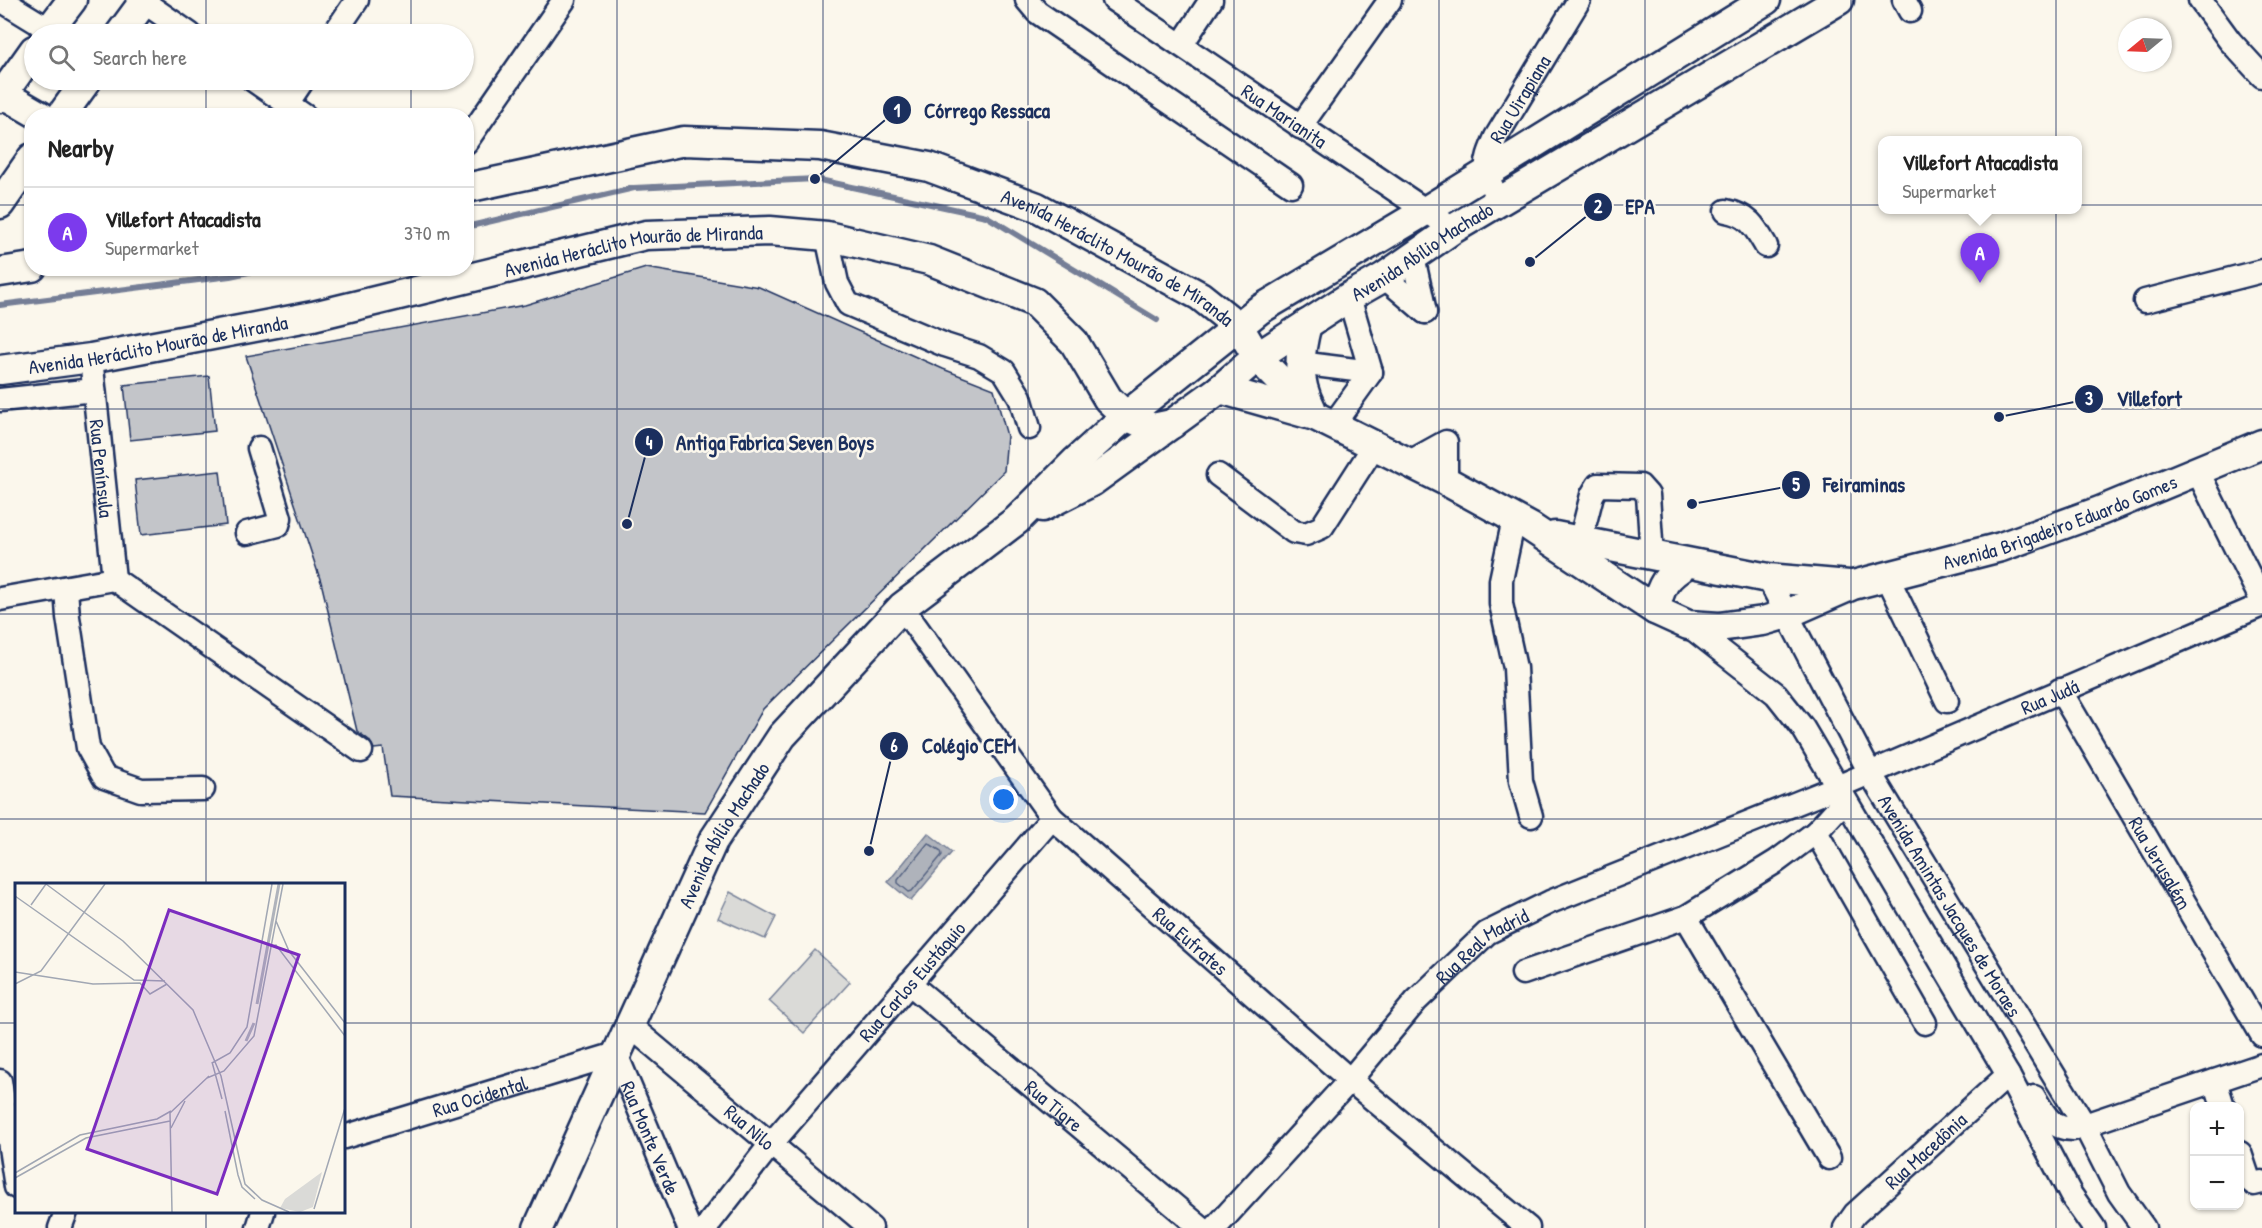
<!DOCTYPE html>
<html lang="en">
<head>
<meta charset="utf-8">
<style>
  body { margin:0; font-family:"Patrick Hand",sans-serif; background:#f2f2f2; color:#222 }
  .controls { position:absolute; right:18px; bottom:18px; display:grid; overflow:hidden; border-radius:12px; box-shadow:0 2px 4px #0004 }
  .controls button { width:54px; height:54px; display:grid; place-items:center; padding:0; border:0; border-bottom:2px solid #e0e0e0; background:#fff; color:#222; font:30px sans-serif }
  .compass { position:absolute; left:2118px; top:18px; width:54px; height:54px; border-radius:50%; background:#fff; box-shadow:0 2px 4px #0004; rotate:251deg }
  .you { position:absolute; left:1004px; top:800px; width:21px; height:21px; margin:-15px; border:4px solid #fff; border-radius:50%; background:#1a73e8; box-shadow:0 0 0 9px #1a73e833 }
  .badge { display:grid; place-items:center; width:39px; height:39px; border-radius:50%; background:#7c3aed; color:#fff; font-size:20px; font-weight:700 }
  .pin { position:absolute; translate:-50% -50px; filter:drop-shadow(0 2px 3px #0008) }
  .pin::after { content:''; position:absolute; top:32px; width:21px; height:18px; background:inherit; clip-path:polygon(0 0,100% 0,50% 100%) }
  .popup { position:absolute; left:1878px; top:136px; width:204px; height:78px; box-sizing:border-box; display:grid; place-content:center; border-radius:12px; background:#fff; filter:drop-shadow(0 2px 4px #0005); font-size:20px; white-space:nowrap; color:#767676 }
  .popup b { font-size:22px; color:#222 }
  .popup::after { content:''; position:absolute; left:50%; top:100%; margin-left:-12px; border:12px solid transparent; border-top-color:#fff }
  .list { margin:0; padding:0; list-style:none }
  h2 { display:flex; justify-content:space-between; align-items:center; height:78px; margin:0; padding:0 24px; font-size:26px }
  h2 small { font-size:20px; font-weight:400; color:#767676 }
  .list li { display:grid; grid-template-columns:39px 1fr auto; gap:18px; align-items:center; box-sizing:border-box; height:90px; padding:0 24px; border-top:2px solid #e0e0e0 }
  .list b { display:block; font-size:22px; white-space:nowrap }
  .list p { margin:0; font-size:20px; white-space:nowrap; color:#767676 }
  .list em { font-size:20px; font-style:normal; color:#767676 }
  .icon { flex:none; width:33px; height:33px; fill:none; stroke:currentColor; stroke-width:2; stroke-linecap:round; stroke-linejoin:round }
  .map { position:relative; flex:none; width:2262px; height:1228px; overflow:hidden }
  .search { position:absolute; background:#fff; box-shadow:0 2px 4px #0004; left:24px; top:24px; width:450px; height:66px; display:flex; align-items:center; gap:15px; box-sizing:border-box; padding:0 21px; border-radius:33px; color:#767676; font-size:22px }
  .panel { position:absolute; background:#fff; box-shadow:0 2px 4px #0004; left:24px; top:108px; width:450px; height:168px; border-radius:24px }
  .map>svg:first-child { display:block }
  .green { fill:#dadad7; stroke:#7a849a; stroke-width:1.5 }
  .water { fill:#afb3bb; stroke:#747e96; stroke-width:1.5 }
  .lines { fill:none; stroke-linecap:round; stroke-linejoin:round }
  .shore { stroke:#566483; stroke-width:1.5 }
  .stream { stroke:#747e96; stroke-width:6 }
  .building { fill:#c3c5c9; stroke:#1b2f5e; stroke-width:1.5 }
  .minor-casing { stroke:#1b2f5e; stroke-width:27 }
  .major-casing { stroke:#1b2f5e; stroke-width:33 }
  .minor { stroke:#fbf7ec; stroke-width:22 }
  .major { stroke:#fbf7ec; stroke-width:28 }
  .grid { fill:none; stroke:#1b2f5e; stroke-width:1.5; stroke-opacity:0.55 }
  .labels { text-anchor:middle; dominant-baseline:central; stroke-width:5; stroke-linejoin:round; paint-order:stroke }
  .street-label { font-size:20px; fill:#1b2f5e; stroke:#fbf7ec }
  .inset-river { fill:none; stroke:#afb3bb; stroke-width:3 }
  .inset-road { fill:none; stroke:#a1a7b3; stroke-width:1.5 }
  .view { fill:#7b2cbf; fill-opacity:0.15; stroke:#7b2cbf; stroke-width:3 }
  .inset-edge { fill:none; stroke:#1b2f5e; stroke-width:3 }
  .leader { fill:none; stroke:#1b2f5e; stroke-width:2 }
  .callout-dot { fill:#1b2f5e; stroke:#fbf7ec; stroke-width:2 }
  .mark-label { font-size:18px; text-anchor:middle; font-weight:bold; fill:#fff }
  .callout-label { font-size:21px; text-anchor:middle; font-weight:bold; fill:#1b2f5e; stroke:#fbf7ec; stroke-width:5; stroke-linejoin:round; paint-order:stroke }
</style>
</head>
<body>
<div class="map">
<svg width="2262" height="1228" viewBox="0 0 2262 1228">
  <rect width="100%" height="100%" fill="#fbf7ec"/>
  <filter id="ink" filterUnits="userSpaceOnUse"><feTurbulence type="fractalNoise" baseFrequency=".0167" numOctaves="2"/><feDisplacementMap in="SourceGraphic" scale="12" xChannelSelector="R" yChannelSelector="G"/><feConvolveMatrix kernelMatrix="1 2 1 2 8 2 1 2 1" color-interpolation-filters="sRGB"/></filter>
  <g filter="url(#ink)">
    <path class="green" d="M730,892L776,917L765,939L718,918Z
      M815,950L850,982L804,1033L769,1001Z"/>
    <path class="water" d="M928,833L952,852L911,901L888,882Z"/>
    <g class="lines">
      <path class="shore" d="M928,843L941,851L942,855L912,891L909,892L898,883V880Z"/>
      <path class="stream" d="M466,227L634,188L815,179L986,216L1157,320
        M0,305L230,276L267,268"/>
    </g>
    <path class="building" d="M646,268L759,287L943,369L994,389L1007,436L1004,471L763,709L705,812L390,796L383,748L374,749L369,740L357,731L321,582L246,356L525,305Z
      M209,376L215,431L130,440L124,385Z
      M220,471L226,525L141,535L135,480Z"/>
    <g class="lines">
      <defs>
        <g id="minor">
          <path d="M1,0L50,30"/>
          <path d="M141,0L190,34"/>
          <path d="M1027,0L1037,12L1291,185"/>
          <path id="s1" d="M1114,0L1453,229"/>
          <path d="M1904,0L1910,11"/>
          <path d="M2200,0L2230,41L2262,76"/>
          <path d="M334,34L357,0"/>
          <path d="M1182,44L1211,0"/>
          <path d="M253,80L305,116"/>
          <path d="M287,104L303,80"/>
          <path d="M1300,127L1390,0"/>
          <path d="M466,142L564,0"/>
          <path id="s2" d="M1499,202C1484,171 1482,169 1496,137L1579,0"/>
          <path d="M1726,211C1749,215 1755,227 1766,246"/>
          <path d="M827,236L837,283L848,304L945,345L979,356L1004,371L1020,397L1029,428"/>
          <path d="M1413,257L1425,312"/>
          <path d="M1384,277L1425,312"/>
          <path d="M2145,301L2262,271"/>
          <path id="s3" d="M91,358L114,579"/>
          <path d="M1299,363L1371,372L1349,297"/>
          <path d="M0,400L94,390"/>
          <path d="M1333,425L1371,372"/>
          <path d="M1408,463L1446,442V481"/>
          <path d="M2198,472L2262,601"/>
          <path d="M1218,475L1294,532L1306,534L1322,527L1374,446"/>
          <path d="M1514,519L1501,580V604L1515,668L1521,781L1531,816"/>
          <path d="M247,533L278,525L280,518L259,448"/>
          <path d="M1580,542L1592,495L1598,485L1640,486L1648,495L1652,556"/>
          <path d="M1887,576L1947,701"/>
          <path id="s4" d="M1768,578L1870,773L2085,1126L2119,1193L2144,1228"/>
          <path d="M114,579L361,751"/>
          <path d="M66,588L68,617L88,748L104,777L141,790L203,789"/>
          <path d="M0,599L114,579"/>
          <path id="s5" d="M902,607L1052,818L1350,1080L1528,1228"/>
          <path d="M1688,625L1776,694L1803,728L2008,1075L2071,1195L2094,1228"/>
          <path id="s6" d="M2060,690L2262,1035"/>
          <path d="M1845,800L1816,832L1925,1023"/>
          <path d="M1686,917L1829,1158"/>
          <path d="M1523,973L1686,917L1777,861L1816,832"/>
          <path id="s7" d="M909,983L1201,1228"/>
          <path id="s8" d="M629,1025L871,1228"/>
          <path d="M0,1081L16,1187"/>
          <path d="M2215,1081L2223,1106"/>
          <path d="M2034,1097C2044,1114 2051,1129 2073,1129L2262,1065"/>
          <path id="s9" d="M344,1137L616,1054L689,1228"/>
          <path d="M2240,1153L2249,1180L2254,1184L2262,1182"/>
          <path d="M60,1228L66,1212"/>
          <path d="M258,1228L263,1212"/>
          <path id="s10" d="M707,1228L710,1222L771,1144L1052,818"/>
          <path id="s11" d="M1215,1228L1350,1080L1416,1001L1487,933L1550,902L1837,787L2262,605"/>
          <path id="s12" d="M1845,1228L1855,1214L2008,1075"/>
        </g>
        <g id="major">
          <path d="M46,34L72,0"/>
          <path d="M120,34L145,0"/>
          <path d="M3,94L41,116"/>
          <path d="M0,98L34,50"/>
          <path d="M61,116L87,80"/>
          <path id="s13" d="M466,188L684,141L820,146L929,167L1037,207L1200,296L1239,327L1257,357L1313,414"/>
          <path d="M0,204L32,158"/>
          <path d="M0,272L32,267"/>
          <path d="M1307,324C1299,355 1296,379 1311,408"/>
          <path id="s14" d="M0,370L91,358L313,316L646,235L770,231L827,236L929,260L1034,302L1074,342L1108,399L1126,416L1153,428L1172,424"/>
          <path id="s15" d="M1220,389L1315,416L1446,481L1530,527L1655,610L1688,625L1719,627L1763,621L1787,614L1853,585L2001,547L2100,511L2262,444"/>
          <path id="s16" d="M1042,507L1093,481L1220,389L1257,357L1349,297L1384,277L1453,229L1839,0"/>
          <path d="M1555,536L1768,578L1849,585"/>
          <path d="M1655,610C1661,585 1665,577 1688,563"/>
          <path id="s17" d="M538,1228L713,841L782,736L902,607L1017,520L1076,461L1126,416L1259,310L1427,210L1766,0"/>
        </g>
      </defs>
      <use href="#minor" class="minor-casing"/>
      <use href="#major" class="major-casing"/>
      <use href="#minor" class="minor"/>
      <use href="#major" class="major"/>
    </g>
  </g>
  <path class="grid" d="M206,0V34M411,0V34M617,0V1228M823,0V1228M1028,0V1228M1234,0V1228M1439,0V1228M1645,0V1228M1851,0V1228M2056,0V1228M206,80V116M411,80V116M0,205H32M466,205H2262M206,268V884M411,268V1228M0,409H2262M0,614H2262M0,819H2262M0,1023H16M344,1023H2262M206,1212V1228"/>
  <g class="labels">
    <g class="street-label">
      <text stroke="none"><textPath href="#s2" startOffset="114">Rua Uirapiana</textPath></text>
      <text stroke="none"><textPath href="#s1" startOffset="206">Rua Marianita</textPath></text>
      <text stroke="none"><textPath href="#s14" startOffset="646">Avenida Heráclito Mourão de Miranda</textPath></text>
      <text stroke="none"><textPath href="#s16" startOffset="459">Avenida Abílio Machado</textPath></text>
      <text stroke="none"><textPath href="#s13" startOffset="680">Avenida Heráclito Mourão de Miranda</textPath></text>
      <text stroke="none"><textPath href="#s14" startOffset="160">Avenida Heráclito Mourão de Miranda</textPath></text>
      <text stroke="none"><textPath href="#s3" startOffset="111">Rua Península</textPath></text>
      <text stroke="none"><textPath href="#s15" startOffset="916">Avenida Brigadeiro Eduardo Gomes</textPath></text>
      <text stroke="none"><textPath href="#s11" startOffset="1012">Rua Judá</textPath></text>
      <text stroke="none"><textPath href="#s17" startOffset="435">Avenida Abílio Machado</textPath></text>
      <text stroke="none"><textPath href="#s6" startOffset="200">Rua Jerusalém</textPath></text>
      <text stroke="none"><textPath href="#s4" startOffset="375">Avenida Amintas Jacques de Moraes</textPath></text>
      <text stroke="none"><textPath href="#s5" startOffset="444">Rua Eufrates</textPath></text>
      <text stroke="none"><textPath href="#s11" startOffset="390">Rua Real Madrid</textPath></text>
      <text stroke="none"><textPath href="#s10" startOffset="321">Rua Carlos Eustáquio</textPath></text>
      <text stroke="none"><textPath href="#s9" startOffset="142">Rua Ocidental</textPath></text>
      <text stroke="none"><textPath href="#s7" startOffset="190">Rua Tigre</textPath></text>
      <text stroke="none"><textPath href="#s8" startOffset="158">Rua Nilo</textPath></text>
      <text stroke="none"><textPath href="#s9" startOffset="375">Rua Monte Verde</textPath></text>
      <text stroke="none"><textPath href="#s12" startOffset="112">Rua Macedônia</textPath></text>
    </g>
  </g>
  <g transform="translate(15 883)">
    <rect width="330" height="330" fill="#fbf7ec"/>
    <path d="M307,289L298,324L285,329L265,325L270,316Z" fill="#dadad7"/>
    <path class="inset-river" d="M242,121L264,1M231,158L239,140"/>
    <path class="inset-road" d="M31,1L108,58L178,127L206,193L230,301L247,317L274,329M0,13L119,97L150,98M16,22L31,1M261,38L274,68L330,140M255,63L261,62L330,153M0,89L78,101L125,100L135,111L152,101M0,101L26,88L90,1M197,179L207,216M197,180L215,170L232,144L257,1M192,195L209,188L239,153L268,1M210,228L223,292L227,304L240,316M156,245L170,218M0,290L65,252L142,236L156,228M0,295L71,255L155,238M299,326L330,225M157,329L155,230L194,193"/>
    <path class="view" d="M154,27L284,72L202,311L72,266Z"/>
    <rect width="330" height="330" class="inset-edge"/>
  </g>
  <path class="leader" d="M815 179L897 110M1530 262L1598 207M1999 417L2089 399M627 524L649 442M1692 504L1796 485M869 851L894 746"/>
  <g class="callout-dot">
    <circle cx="815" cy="179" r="6"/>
    <circle cx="1530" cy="262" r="6"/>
    <circle cx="1999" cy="417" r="6"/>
    <circle cx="627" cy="524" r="6"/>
    <circle cx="1692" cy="504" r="6"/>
    <circle cx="869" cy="851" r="6"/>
    <circle cx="897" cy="110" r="15"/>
    <circle cx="1598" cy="207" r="15"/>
    <circle cx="2089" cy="399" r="15"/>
    <circle cx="649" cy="442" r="15"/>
    <circle cx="1796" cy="485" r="15"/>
    <circle cx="894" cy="746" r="15"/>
  </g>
  <g class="mark-label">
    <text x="897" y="117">1</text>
    <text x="1598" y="213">2</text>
    <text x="2089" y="405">3</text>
    <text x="649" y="449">4</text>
    <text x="1796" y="491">5</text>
    <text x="894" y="752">6</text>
  </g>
  <g class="callout-label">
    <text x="987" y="118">Córrego Ressaca</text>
    <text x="1640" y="214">EPA</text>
    <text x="2149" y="406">Villefort</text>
    <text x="775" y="450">Antiga Fabrica Seven Boys</text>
    <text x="1864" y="492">Feiraminas</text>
    <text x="969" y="753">Colégio CEM</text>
  </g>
</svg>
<div class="controls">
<button>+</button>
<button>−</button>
</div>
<svg class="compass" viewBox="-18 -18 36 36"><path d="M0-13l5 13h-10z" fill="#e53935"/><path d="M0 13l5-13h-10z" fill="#767676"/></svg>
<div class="you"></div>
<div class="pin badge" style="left:1980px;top:283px">A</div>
<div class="popup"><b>Villefort Atacadista</b>Supermarket</div>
<div class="search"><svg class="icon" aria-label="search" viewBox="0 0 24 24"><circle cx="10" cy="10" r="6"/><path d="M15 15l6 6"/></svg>Search here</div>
<section class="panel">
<h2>Nearby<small></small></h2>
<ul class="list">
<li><span class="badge">A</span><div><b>Villefort Atacadista</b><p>Supermarket</p></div><em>370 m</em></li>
</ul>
</section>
</div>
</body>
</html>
